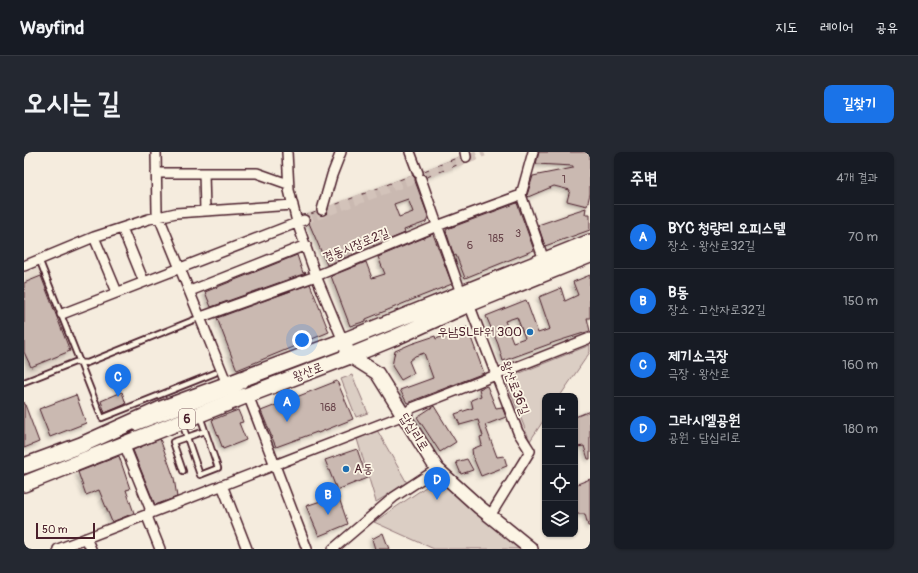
<!DOCTYPE html>
<html lang="ko">
<head>
<meta charset="utf-8">
<style>
  body { margin:0; font-family:Pangolin,"Poor Story",sans-serif; background:#242831; color:#f1f3f6 }
  .controls { position:absolute; right:12px; bottom:12px; display:grid; overflow:hidden; border-radius:8px; box-shadow:0 1px 3px #0004 }
  .controls button { width:36px; height:36px; display:grid; place-items:center; padding:0; border:0; border-bottom:1px solid #363941; background:#171b24; color:#f1f3f6; font:20px sans-serif }
  .scale { position:absolute; left:12px; bottom:10px; width:59px; box-sizing:border-box; padding-left:4px; border:2px solid #4a1f2b; border-top:0; font-size:11px; line-height:14px; white-space:nowrap; color:#4a1f2b; -webkit-text-stroke:3px #fcf5e5; paint-order:stroke }
  .you { position:absolute; left:278px; top:188px; width:14px; height:14px; margin:-10px; border:3px solid #fff; border-radius:50%; background:#1a73e8; box-shadow:0 0 0 6px #1a73e833 }
  .badge { display:grid; place-items:center; width:26px; height:26px; border-radius:50%; background:#1a73e8; color:#fff; font-size:13px; font-weight:700 }
  .pin { position:absolute; translate:-50% -33px; filter:drop-shadow(0 1px 2px #0008) }
  .pin::after { content:''; position:absolute; top:21px; width:14px; height:12px; background:inherit; clip-path:polygon(0 0,100% 0,50% 100%) }
  .list { margin:0; padding:0; list-style:none }
  h2 { display:flex; justify-content:space-between; align-items:center; height:52px; margin:0; padding:0 16px; font-size:17px }
  h2 small { font-size:13px; font-weight:400; color:#9ea1a6 }
  .list li { display:grid; grid-template-columns:26px 1fr auto; gap:12px; align-items:center; box-sizing:border-box; height:64px; padding:0 16px; border-top:1px solid #363941 }
  .list b { display:block; font-size:15px; white-space:nowrap }
  .list p { margin:0; font-size:13px; white-space:nowrap; color:#9ea1a6 }
  .list em { font-size:13px; font-style:normal; color:#9ea1a6 }
  .icon { flex:none; width:22px; height:22px; fill:none; stroke:currentColor; stroke-width:2; stroke-linecap:round; stroke-linejoin:round }
  .map { position:relative; flex:none; width:566px; height:397px; overflow:hidden; border-radius:8px }
  header { display:flex; align-items:center; gap:24px; box-sizing:border-box; height:56px; padding:0 20px; background:#171b24; border-bottom:1px solid #363941 }
  header strong { font-size:19px }
  nav { display:flex; gap:22px; margin-inline-start:auto; font-size:14px }
  .intro { display:flex; align-items:center; justify-content:space-between; box-sizing:border-box; height:96px; padding:0 24px }
  h1 { margin:0; font-size:28px }
  .button { padding:10px 18px; border-radius:8px; background:#1a73e8; color:#fff; font-size:14px; font-weight:700 }
  main { display:flex; gap:24px; padding:0 24px }
  aside { flex:1; background:#171b24; border-radius:8px; box-shadow:0 1px 3px #0004 }
  .map>svg:first-child { display:block }
  .built { fill:#e8ddd0 }
  .green { fill:#dbcec4; stroke:#927678 }
  .building { fill:#cab9b1; stroke:#4a1f2b; fill-rule:evenodd; filter:url(#shadow) }
  .lines { fill:none; stroke-linecap:round; stroke-linejoin:round }
  .minor-tunnel { stroke:#d3c3ba; stroke-width:9; stroke-dasharray:9 4.5; stroke-linecap:butt }
  .service-casing { stroke:#4a1f2b; stroke-width:8 }
  .minor-casing { stroke:#4a1f2b; stroke-width:12 }
  .secondary-casing { stroke:#4a1f2b; stroke-width:16 }
  .primary-casing { stroke:#4a1f2b; stroke-width:18 }
  .service { stroke:#fcf5e5; stroke-width:4.5 }
  .minor { stroke:#fcf5e5; stroke-width:9 }
  .secondary { stroke:#fcf5e5; stroke-width:13 }
  .primary { stroke:#fcf5e5; stroke-width:15 }
  .poi-dot { fill:#1f6fb2; stroke:#fcf5e5; stroke-width:1.5 }
  .labels { text-anchor:middle; dominant-baseline:central; stroke-width:3.5; stroke-linejoin:round; paint-order:stroke }
  .number-label { font-size:11px; fill:#6a464c }
  .shield { fill:#fcf5e5; stroke:#7f5f63; stroke-width:1 }
  .shield-label { font-size:12px; font-weight:bold; fill:#4a1f2b }
  .street-label { font-size:13px; fill:#4a1f2b; stroke:#fcf5e5 }
  .poi-label { font-size:13px; fill:#4a1f2b; stroke:#fcf5e5; text-anchor:end }
</style>
</head>
<body>
<header>
<strong>Wayfind</strong>
<nav><a>지도</a><a>레이어</a><a>공유</a></nav>
</header>
<div class="intro"><h1>오시는 길</h1><a class="button">길찾기</a></div>
<main>
<div class="map">
<svg width="566" height="397" viewBox="0 0 566 397">
  <defs>
    <filter id="shadow"><feDropShadow dx="-2" dy="2" stdDeviation="2" flood-color="#0004"/></filter>
  </defs>
  <rect width="100%" height="100%" fill="#f5ecde"/>
  <filter id="ink" filterUnits="userSpaceOnUse"><feTurbulence type="fractalNoise" baseFrequency=".025" numOctaves="2"/><feDisplacementMap in="SourceGraphic" scale="8" xChannelSelector="R" yChannelSelector="G"/><feConvolveMatrix kernelMatrix="1 2 1 2 8 2 1 2 1" color-interpolation-filters="sRGB"/></filter>
  <g filter="url(#ink)">
    <path class="built" d="M17,114L52,206L0,227V121Z"/>
    <path class="green" d="M566,193V200L536,244H521V266L506,289L481,227Z
      M328,223L344,261L332,265L317,227Z
      M353,278L383,331L352,350L333,287Z
      M415,326L498,397H410L350,370Z"/>
    <path class="building" d="M515,0H566V42L563,54L543,49L546,38L530,34L504,45L503,43L509,24L549,16V14L512,12Z
      M435,5L438,11L403,25L400,22V19Z
      M388,23L391,26V29L404,64L402,70L380,78L381,81L350,94L349,92L337,97L338,99L303,113L285,71L286,66L284,63L292,60L296,64H300L302,62L305,55ZM384,47L389,60L375,65L370,52Z
      M493,51L510,98L441,126L432,103L430,104L422,79L423,77Z
      M562,56L561,62H566V78L521,94L514,73L543,63V62Z
      M409,82L428,132L395,145L342,167V169L326,174L307,124L342,110L348,126L361,122L354,105Z
      M273,103L279,121L281,120L282,121L187,155L181,140Z
      M566,123V166H563L566,179L531,190L479,209L474,192L462,164L502,148L514,181L526,177L515,145L537,136L541,149L554,143L549,130ZM493,165L501,186L489,190L481,169Z
      M17,124L46,199L7,215L0,200V131Z
      M286,132L305,180L213,218L193,166Z
      M443,175L460,221L383,251L376,238L409,226L400,201L391,204L385,209L390,221L377,228L368,214L371,199L387,192L411,184L412,187Z
      M313,229L329,267L294,281L293,280L252,295L237,259Z
      M463,234L472,256L478,255L482,265L461,273L473,305L480,304L483,314L457,324L449,305L448,297L458,293L456,285L459,284L454,268L436,273L431,262L449,256L447,248L457,244L455,237Z
      M98,240L102,252L81,261L77,249Z
      M52,243L62,271L26,285L15,257Z
      M0,250L15,290L0,296Z
      M410,254L432,290L416,300L393,265Z
      M214,258L219,270L215,271L222,288L199,297L188,268Z
      M566,259V307H564L560,294L553,295L551,292V265Z
      M136,287L150,326L153,345L131,353L109,298Z
      M333,297L343,326L313,338L301,308Z
      M95,304L106,337L102,338L110,361L88,370L75,338L62,343L54,320Z
      M443,307L449,318L437,322L432,310Z
      M566,327V374H564L561,362H553L551,359V333Z
      M314,343L324,372L295,384L282,354Z
      M359,381L365,397H351L348,387Z"/>
    <g class="lines">
      <path class="minor-tunnel" d="M280,68L460,0"/>
      <defs>
        <path id="service" d="M15,107L78,266L191,221
          M0,230L51,210L63,211L177,165
          M158,271L176,323L194,316L176,264
          M112,276L213,238L220,233
          M159,319L149,290L181,279"/>
        <path id="minor" d="M132,0L133,60L203,232
          M263,0L265,38L273,70L292,124L319,189
          M386,0L394,21
          M441,0L442,5
          M509,0L497,43L520,108
          M132,21H233L264,32
          M180,21L181,59
          M397,27L437,141
          M298,58L308,23L317,0
          M98,76L120,130
          M70,85L93,140
          M0,114L70,85L125,67L152,61L269,53
          M166,139L282,93
          M445,152L494,280L506,299L466,364
          M38,162L280,68
          M177,165L292,124L413,74L497,43
          M224,243L283,397
          M100,292L126,356L124,367L136,397
          M198,333L223,397
          M62,386L67,397
          M34,397L380,263L388,256L566,186
          M309,397L370,345L413,317"/>
        <path id="secondary" d="M319,189L326,204L353,221L413,317L455,355L507,397"/>
        <path id="primary" d="M0,314L57,293L137,257L319,189L566,90
          M0,332L224,243L326,204L370,186L445,152L566,103"/>
      </defs>
      <use href="#service" class="service-casing"/>
      <use href="#minor" class="minor-casing"/>
      <use href="#secondary" class="secondary-casing"/>
      <use href="#primary" class="primary-casing"/>
      <use href="#service" class="service"/>
      <use href="#minor" class="minor"/>
      <use href="#secondary" class="secondary"/>
      <use href="#primary" class="primary"/>
    </g>
  </g>
  <g class="poi-dot">
    <circle cx="506" cy="180" r="4"/>
    <circle cx="322" cy="317" r="4"/>
  </g>
  <g class="labels">
    <g class="number-label">
      <text x="540" y="27">1</text>
      <text x="494" y="81">3</text>
      <text x="472" y="86">185</text>
      <text x="446" y="93">6</text>
      <text x="304" y="255">168</text>
    </g>
    <rect class="shield" x="155" y="257" width="16" height="20" rx="3"/>
    <g class="shield-label">
      <text x="163" y="267">6</text>
    </g>
    <g class="street-label">
      <text transform="translate(332 93) rotate(-22)">경동시장로2길</text>
      <text transform="translate(284 220) rotate(-21)">왕산로</text>
      <text transform="translate(491 236) rotate(69)">왕산로36길</text>
      <text transform="translate(390 280) rotate(58)">답십리로</text>
    </g>
    <g class="poi-label">
      <text x="498" y="180">우남SL타워 300</text>
      <text x="330" y="317" text-anchor="start">A동</text>
    </g>
  </g>
</svg>
<div class="controls">
<button>+</button>
<button>−</button>
<button><svg class="icon" aria-label="locate" viewBox="0 0 24 24"><circle cx="12" cy="12" r="6"/><path d="M12 2v4M12 18v4M2 12h4M18 12h4"/></svg></button>
<button><svg class="icon" aria-label="layers" viewBox="0 0 24 24"><path d="M12 4l9 5-9 5-9-5zM3 14l9 5 9-5"/></svg></button>
</div>
<div class="scale">50 m</div>
<div class="you"></div>
<div class="pin badge" style="left:263px;top:270px">A</div>
<div class="pin badge" style="left:304px;top:363px">B</div>
<div class="pin badge" style="left:94px;top:245px">C</div>
<div class="pin badge" style="left:413px;top:348px">D</div>
</div>
<aside>
<h2>주변<small>4개 결과</small></h2>
<ul class="list">
<li><span class="badge">A</span><div><b>BYC 청량리 오피스텔</b><p>장소 · 왕산로32길</p></div><em>70 m</em></li>
<li><span class="badge">B</span><div><b>B동</b><p>장소 · 고산자로32길</p></div><em>150 m</em></li>
<li><span class="badge">C</span><div><b>제기소극장</b><p>극장 · 왕산로</p></div><em>160 m</em></li>
<li><span class="badge">D</span><div><b>그라시엘공원</b><p>공원 · 답십리로</p></div><em>180 m</em></li>
</ul>
</aside>
</main>
</body>
</html>
